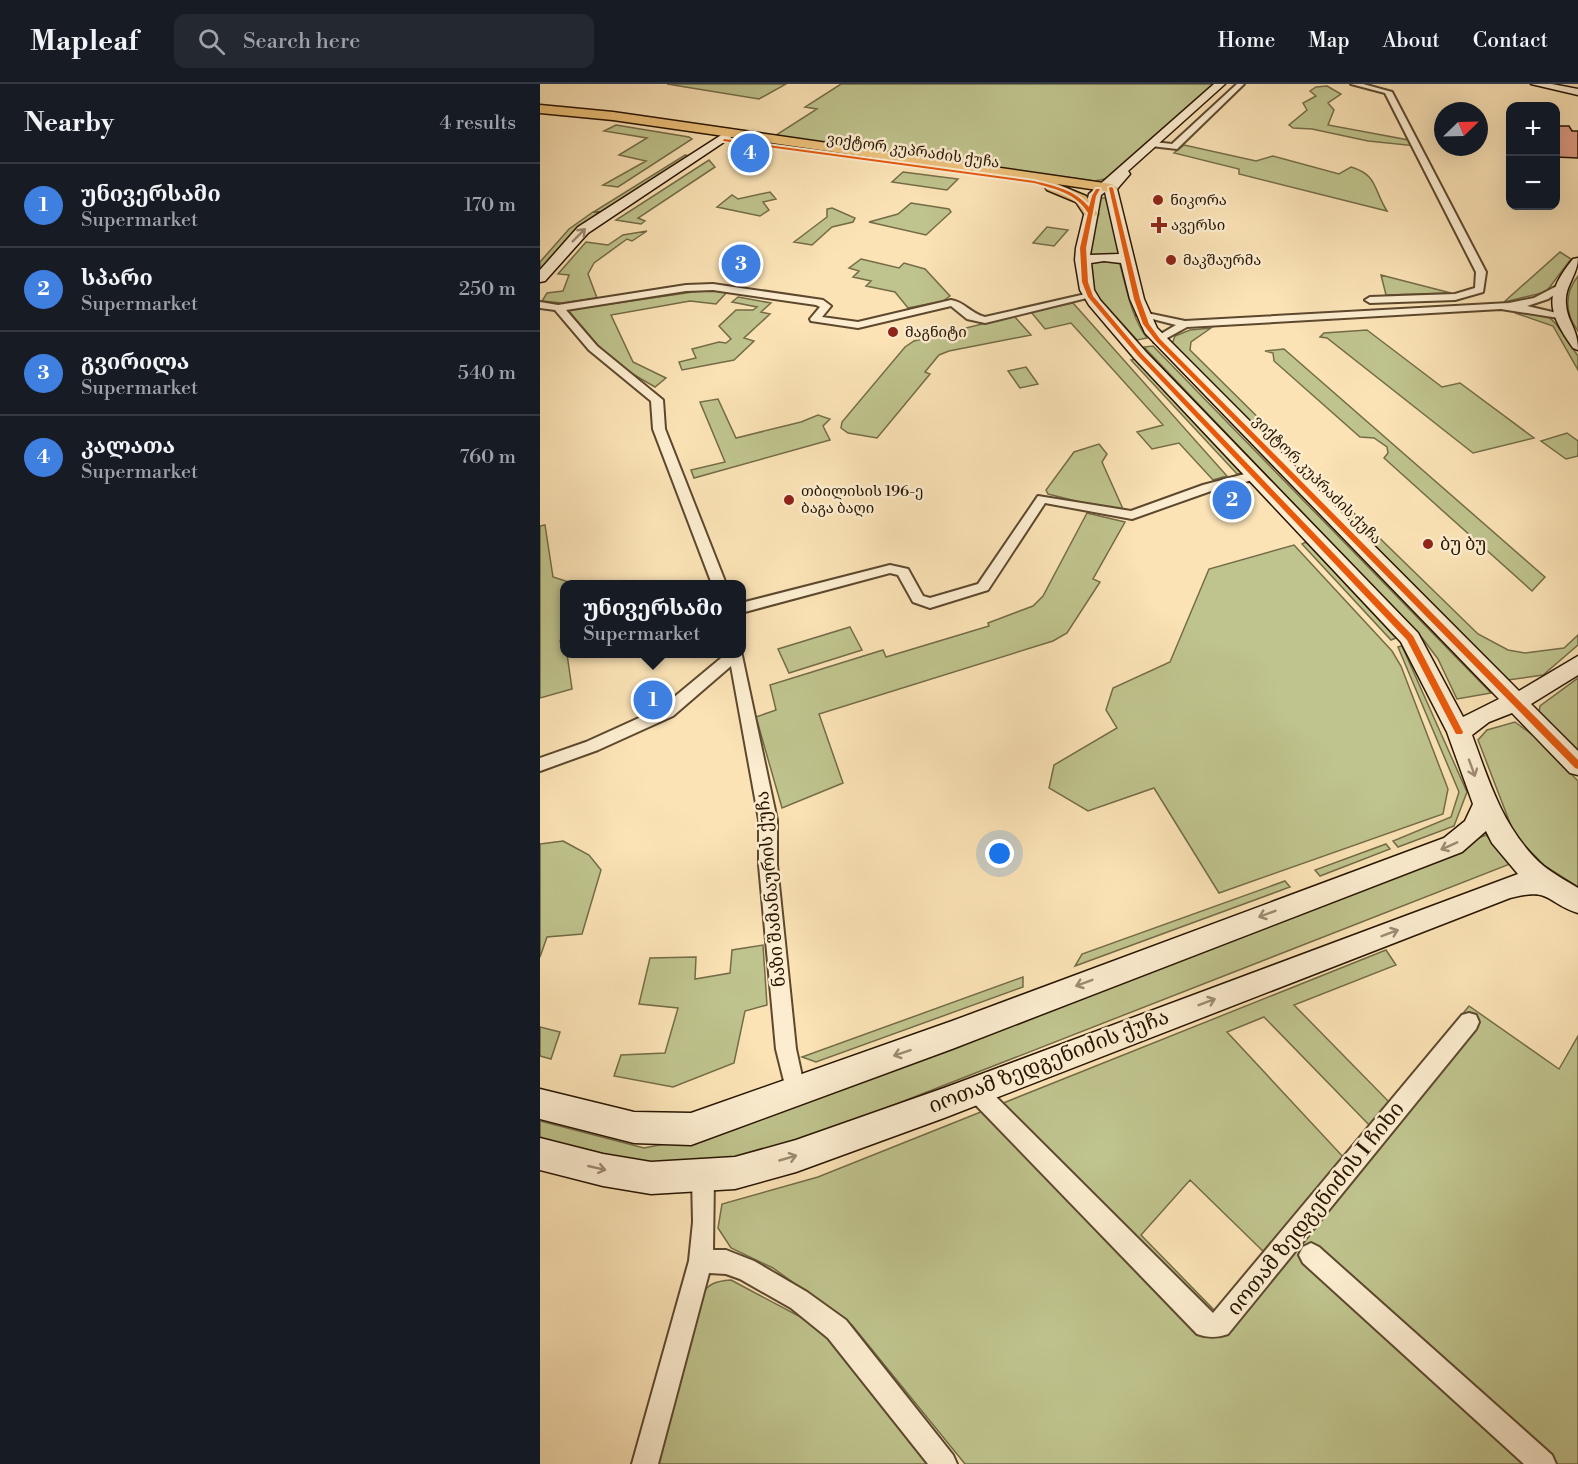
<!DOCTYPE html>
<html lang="en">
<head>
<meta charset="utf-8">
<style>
  body { margin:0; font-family:"Libre Bodoni","Noto Serif Georgian",serif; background:#242831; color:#f1f3f6 }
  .controls { position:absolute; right:18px; top:18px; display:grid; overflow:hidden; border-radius:12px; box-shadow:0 6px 24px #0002 }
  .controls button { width:54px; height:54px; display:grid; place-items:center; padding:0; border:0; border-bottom:2px solid #363941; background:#171b24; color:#f1f3f6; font:30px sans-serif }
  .compass { position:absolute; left:894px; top:18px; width:54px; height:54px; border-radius:50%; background:#171b24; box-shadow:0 6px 24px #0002; rotate:67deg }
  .you { position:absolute; left:460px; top:770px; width:21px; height:21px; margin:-15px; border:4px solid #fff; border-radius:50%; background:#1a73e8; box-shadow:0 0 0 9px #1a73e833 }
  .badge { display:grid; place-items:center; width:39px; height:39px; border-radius:50%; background:#0f766e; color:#fff; font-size:20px; font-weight:700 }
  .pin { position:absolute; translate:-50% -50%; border:3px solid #fff; box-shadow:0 2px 6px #0006 }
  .popup { position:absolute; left:20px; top:496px; width:186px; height:78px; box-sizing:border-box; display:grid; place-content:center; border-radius:12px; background:#171b24; filter:drop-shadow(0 2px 4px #0005); font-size:20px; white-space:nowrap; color:#9ea1a6 }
  .popup b { font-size:22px; color:#f1f3f6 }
  .popup::after { content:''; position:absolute; left:50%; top:100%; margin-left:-12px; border:12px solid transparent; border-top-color:#171b24 }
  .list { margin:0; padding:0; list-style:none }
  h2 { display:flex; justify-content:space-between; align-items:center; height:78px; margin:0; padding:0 24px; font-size:26px }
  h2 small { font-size:20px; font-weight:400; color:#9ea1a6 }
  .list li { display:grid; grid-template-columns:39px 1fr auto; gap:18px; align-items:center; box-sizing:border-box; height:84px; padding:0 24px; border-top:2px solid #363941 }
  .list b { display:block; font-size:22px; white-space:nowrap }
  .list p { margin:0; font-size:20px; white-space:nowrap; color:#9ea1a6 }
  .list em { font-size:20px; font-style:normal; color:#9ea1a6 }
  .icon { flex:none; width:33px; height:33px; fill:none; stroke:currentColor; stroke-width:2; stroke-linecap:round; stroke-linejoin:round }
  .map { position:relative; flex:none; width:1038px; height:1380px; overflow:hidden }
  header { display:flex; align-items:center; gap:36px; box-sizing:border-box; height:84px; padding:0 30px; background:#171b24; border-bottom:2px solid #363941 }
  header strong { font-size:28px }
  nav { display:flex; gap:33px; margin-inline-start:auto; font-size:21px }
  .search { width:420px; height:54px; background:#242831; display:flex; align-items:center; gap:15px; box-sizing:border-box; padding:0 21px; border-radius:12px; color:#9ea1a6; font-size:22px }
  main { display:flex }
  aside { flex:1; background:#171b24 }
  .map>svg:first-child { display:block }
  .green { fill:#bfc38d; stroke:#746c47; stroke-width:1.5; fill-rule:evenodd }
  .building { fill:#e49f86; stroke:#281401; stroke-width:1.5 }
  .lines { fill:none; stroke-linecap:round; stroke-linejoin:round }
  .street-casing { stroke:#5d482e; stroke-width:4 }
  .secondary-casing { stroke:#281401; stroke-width:3 }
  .primary-casing { stroke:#281401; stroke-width:3 }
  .street { fill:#fcedd0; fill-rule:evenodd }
  .secondary { fill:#fcedd0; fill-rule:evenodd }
  .primary { fill:#eec27b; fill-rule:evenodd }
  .cycleway-casing { stroke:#fcedd0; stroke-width:4 }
  .cycleway { fill:#e8590c; fill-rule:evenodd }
  .oneway { stroke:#9d8b73 }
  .poi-dot { fill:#8f2418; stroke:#fcedd0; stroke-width:2 }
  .labels { text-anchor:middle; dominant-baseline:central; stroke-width:5; stroke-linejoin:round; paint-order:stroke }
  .far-street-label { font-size:15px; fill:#281401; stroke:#fcedd0 }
  .far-poi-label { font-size:15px; fill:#281401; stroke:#fcedd0; text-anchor:start }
  .poi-label { font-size:18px; fill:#281401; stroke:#fcedd0; text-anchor:start }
  .street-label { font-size:18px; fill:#281401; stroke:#fcedd0 }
  .near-street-label { font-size:21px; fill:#281401; stroke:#fcedd0 }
</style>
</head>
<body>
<header>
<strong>Mapleaf</strong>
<div class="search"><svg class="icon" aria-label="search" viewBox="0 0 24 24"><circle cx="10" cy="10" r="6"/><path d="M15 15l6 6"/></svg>Search here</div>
<nav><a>Home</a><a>Map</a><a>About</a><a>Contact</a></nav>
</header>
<main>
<aside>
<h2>Nearby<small>4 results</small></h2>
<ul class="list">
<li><span class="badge" style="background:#3f7fe0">1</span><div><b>უნივერსამი</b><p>Supermarket</p></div><em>170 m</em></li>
<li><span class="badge" style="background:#3f7fe0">2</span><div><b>სპარი</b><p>Supermarket</p></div><em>250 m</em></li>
<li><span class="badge" style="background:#3f7fe0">3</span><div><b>გვირილა</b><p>Supermarket</p></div><em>540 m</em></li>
<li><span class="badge" style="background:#3f7fe0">4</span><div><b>კალათა</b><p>Supermarket</p></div><em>760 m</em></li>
</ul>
</aside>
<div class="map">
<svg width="1038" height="1380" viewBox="0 0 1038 1380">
  <rect width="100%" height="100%" fill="#fbe3b6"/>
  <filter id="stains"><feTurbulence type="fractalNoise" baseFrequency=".00333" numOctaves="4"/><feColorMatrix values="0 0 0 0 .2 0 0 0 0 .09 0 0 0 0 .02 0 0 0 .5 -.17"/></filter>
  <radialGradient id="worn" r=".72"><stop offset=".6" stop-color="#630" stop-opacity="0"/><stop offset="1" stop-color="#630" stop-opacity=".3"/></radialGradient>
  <path class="green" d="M127,0H246L219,15Z
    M301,0H673L576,87L565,95L554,97L233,53L277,25L265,23Z
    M787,2L801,10L788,19L794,26L788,41L874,57L876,62L828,57L772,45L753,44L749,41L767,26L763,19L776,12L770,7L776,3Z
    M76,41L149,53L152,55L78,103L63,101L106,77L79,71L107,54L64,47Z
    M644,61L716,77L733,72L799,90L811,83C838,91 833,105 847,127L699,90V85L634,69Z
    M145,71L150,72L62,128L55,127Z
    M169,76L175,83L98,134L105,137L101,140L76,136Z
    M363,88L418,95L407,106L352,98Z
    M230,108L236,115L223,118L229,126L220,132L177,123L192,111L198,115Z
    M558,114H565L570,123L581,171L550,172Z
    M371,119L409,125L411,128L386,151L329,138L358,130Z
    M292,124L315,134L313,138L292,143L272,161L254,158L287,133V125Z
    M53,128L60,129L39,143L0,186V178L29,145Z
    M507,143L528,146L514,162L493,159Z
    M107,147L92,157L87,155L54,179L48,190L57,214L22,219L2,217L7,209L23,207L29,191L18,190L46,158L68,161L83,151Z
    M1020,168L1031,175L1006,208L964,218Z
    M321,175L359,184L364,179L385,185L410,212L403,217L368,224L355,208L326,202L331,197L313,193L319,187L309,184Z
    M558,176L579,177C586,202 591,233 607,254L597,256L557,212L550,198V178Z
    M841,191L911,209L846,211Z
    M1038,192V247C1025,230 1024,209 1038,192Z
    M167,206L187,208L176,220L150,217L71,231L93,278L126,294L115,303L72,278L28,226Z
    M198,213L231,219L221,228L230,230L204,254L214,257L194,276L142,286L139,278L156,274L152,265L179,258L186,259L191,255L179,242L196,226H213L217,223L192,218Z
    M533,219L687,392L673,396L639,359L612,365L597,348L623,341L531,239L505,245L491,228Z
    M986,228L1010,234L1016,240L1038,272V286L1013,242L975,229Z
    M474,232L491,251L409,267L399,271L385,288L390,290L337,354L308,349L301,344L302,338L365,263L374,257Z
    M671,244L651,258L650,266L752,367L748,368L753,374L743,372L632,260L635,252L650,246Z
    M827,246L902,303L920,299L994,354L933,369L787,254L780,253L784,249Z
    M613,262L951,609L917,615L898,575L883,555L604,263Z
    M744,265L1005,493L992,507L844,374L848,369L847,363L834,354L820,353L734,277L733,269L725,267Z
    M596,275L701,389L697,390L591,276Z
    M486,283L498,300L480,304L468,287Z
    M178,315L196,354L261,338L278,331L290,335L283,342L290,356L154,394L151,386L185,378L160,318Z
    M1027,349L1038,357V372L1026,375L1001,357Z
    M559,360L567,370L562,378L583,425L576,427L508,410L506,406L534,368Z
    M770,391L776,397L780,396L938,550L968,566L985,569L1024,564L1038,551V561L1003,591L968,596L767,396Z
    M547,429L585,438L553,495L560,498L527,549L513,557L279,630L303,699L242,724L216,633L236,626L230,601L343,566L346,573L449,542L448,539L493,522L503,512Z
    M5,441L13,493L35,500H24V553L20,557L24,570H27L32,605L0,614V442Z
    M766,458L856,554L851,556L762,460Z
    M754,461L852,567L861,582L908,705L903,730L679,809L614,704L548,727L509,704L514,681L577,644L566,626L573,604L630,578L669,485Z
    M310,543L322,566L249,589L238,565Z
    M862,562L927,708L914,742L858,763L853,757L911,733L919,708L858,563Z
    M1038,594V666L999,628L1000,622Z
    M975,638L994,652L1038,697V803L1005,782L975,752L938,656L947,646Z
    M946,751L961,766L970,780L272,1053L179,1080L97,1078L0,1054V1037L104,1064L155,1054L259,1018Z
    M23,757L49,771L61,786L42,850L7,853L0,873V760Z
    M846,760L850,765L780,792L775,786Z
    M745,797L750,803L535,882L542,870Z
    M223,861L227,921L205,927L194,979L133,1003L74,992L81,971L125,969L138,924L99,920L110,874L156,873L155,895L190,889L192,866Z
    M846,866L856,881L754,921L850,1019L929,922L1019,985L1038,952V1380H425L312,1241L233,1184L191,1164L178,1144L182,1120L278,1093ZM724,933L834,1046L805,1075L687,948ZM650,1096L728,1172L680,1232L601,1151Z
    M483,893V903L276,978L262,973Z
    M0,943L20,948L11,975L0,972Z
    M191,1196L270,1238L290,1252L391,1380H113L159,1213C168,1200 175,1197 191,1196Z"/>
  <path class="building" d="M1016,42H1029L1032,47H1038V74L1016,73Z"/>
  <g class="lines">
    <defs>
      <path id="street" d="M697,0H704L637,65L611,62L614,58L632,60Z
        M811,0H823L852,8L946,188L943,208L915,216L830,219L825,216L830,213L915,210L935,204L936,188L845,9Z
        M173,200L283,216L291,222L282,233L318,238L411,216C425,218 431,230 445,233L550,209L555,212L445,239L427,235L411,222L318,244L271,237L270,235L280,223L276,221L173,206L146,207L26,226L57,262L123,316L125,345L186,500H172L113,345L111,317L49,266L15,226L0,224V218L18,221L146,201Z
        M1015,203L1023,205L1008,215L987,222L1025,231V235L961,225L647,243L618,259L614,258V254L636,241L597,231L602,228L645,237L969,219L994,214Z
        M716,387L720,388V394L671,407L592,435L505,419L448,506L390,524L373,518L358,491L350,489L201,529V519L350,481L368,485L383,512L390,514L438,500L498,412L591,427L663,401Z
        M201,567L237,736V781L256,965L265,1006L262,1013L255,1016L248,1013L236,965L219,781V736L191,582L133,632L58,666L0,687V674L46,658L121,624L186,570H201Z
        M929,929L936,931L939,938L936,945L688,1250C677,1254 668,1254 657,1250L429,1014L426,1007L429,1000L436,997L443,1000L673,1229L922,931Z
        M163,1082L171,1085L174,1093L173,1166H186L214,1177L267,1208L306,1236L413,1371L417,1380H388L288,1254L251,1224L200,1195L186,1190L169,1189L118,1380H92L149,1177L153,1138L152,1093L155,1085Z
        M771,1159L779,1163L1012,1371L1016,1380H984L763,1179L759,1171L763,1163Z"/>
      <path id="secondary" d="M674,0H685L588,87L590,90L577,105L604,215L617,244L979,607L1038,572V591L991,620L1038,667V691L1030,689L972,629L949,638L932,651C949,697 962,742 999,778C1010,788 1025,796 1038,804V829C1005,818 1011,803 970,814L404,1034L256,1088L195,1105L111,1110L63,1102L0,1086V1054L63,1070L111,1078L195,1073L256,1056L404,1004L978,790L952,759L946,747L922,768L412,965L151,1061L94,1059L0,1035V1005L94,1028L151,1029L412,937L904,754L925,737L933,720L907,648L861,558L594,274L549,221L540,206L535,176L536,164L549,110ZM565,108L579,170L550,171L561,111ZM564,177L581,179L590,215L605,249L959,615L923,633L878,549L606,268L560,216L554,206L551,179Z
        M991,0H1012L1038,5V11Z
        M186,48L196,50L48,149L5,197L0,198V186L38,143Z
        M1038,174C1038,191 1024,202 1026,220C1027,238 1038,244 1038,266L1033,264C1007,227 1004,211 1033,175Z"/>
      <path id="primary" d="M0,21L73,28L571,100L578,104L571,108L517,100L546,112L558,130L551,134L546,133L536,118L507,106L505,103L510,99L73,36L0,29Z"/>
    </defs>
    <use href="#street" class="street-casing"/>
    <use href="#secondary" class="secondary-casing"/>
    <use href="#primary" class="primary-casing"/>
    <use href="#street" class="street"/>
    <use href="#secondary" class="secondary"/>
    <use href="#primary" class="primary"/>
    <defs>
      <path id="cycleway" d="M184,55L494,97C515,102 535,106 549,123L552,112L556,105H560L556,112L546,164L548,198L553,212L602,270L873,552L923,648L922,650H916L867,556L598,272L548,213L542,198L540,164L548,129C536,109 515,105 494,99L183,57Z
        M571,103L573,104L600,215L609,240L620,255L1038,676V685L1035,684L616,257L603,240L594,215L569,104Z"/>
    </defs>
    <use href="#cycleway" class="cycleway-casing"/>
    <use href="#cycleway" class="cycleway"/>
  </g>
  <defs><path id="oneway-shaft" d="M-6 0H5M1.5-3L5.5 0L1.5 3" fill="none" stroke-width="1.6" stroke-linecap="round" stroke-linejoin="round" transform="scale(1.5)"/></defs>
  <g class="oneway">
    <use href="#oneway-shaft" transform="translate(39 151) rotate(-45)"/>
    <use href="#oneway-shaft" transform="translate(932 684) rotate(70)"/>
    <use href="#oneway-shaft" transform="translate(909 762) rotate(156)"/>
    <use href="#oneway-shaft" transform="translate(727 830) rotate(159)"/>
    <use href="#oneway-shaft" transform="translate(850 849) rotate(-21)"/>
    <use href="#oneway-shaft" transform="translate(544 899) rotate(159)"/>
    <use href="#oneway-shaft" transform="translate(667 918) rotate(-21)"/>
    <use href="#oneway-shaft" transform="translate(362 969) rotate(161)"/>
    <use href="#oneway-shaft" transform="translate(248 1074) rotate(-16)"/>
    <use href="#oneway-shaft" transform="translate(57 1084) rotate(13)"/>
  </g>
  <g class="poi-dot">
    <circle cx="618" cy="116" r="6"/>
    <path d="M616 132h6v6h6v6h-6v6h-6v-6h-6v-6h6z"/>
    <circle cx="631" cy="176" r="6"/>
    <circle cx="353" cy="248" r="6"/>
    <circle cx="249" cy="416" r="6"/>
    <circle cx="888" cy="460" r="6"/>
  </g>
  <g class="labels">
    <g class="far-street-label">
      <text transform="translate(373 67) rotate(8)">ვიქტორ კუპრაძის ქუჩა</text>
      <text transform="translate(777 396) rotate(45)">ვიქტორ კუპრაძის ქუჩა</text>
    </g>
    <g class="far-poi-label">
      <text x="630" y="116">ნიკორა</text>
      <text x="631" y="141">ავერსი</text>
      <text x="643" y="176">მაკშაურმა</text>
      <text x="365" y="248">მაგნიტი</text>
      <text x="261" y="407">თბილისის 196-ე<tspan x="261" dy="17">ბაგა ბაღი</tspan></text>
    </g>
    <g class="poi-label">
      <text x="900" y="460">ბუ ბუ</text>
    </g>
    <g class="street-label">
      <text transform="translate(231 805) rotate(-95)">ნაზი შამანაურის ქუჩა</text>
    </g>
    <g class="near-street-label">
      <text transform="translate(509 978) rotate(-21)">იოთამ ზედგენიძის ქუჩა</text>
      <text transform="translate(776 1125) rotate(-51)">იოთამ ზედგენიძის I ჩიხი</text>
    </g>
  </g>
  <rect width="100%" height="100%" filter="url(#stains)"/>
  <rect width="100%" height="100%" fill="url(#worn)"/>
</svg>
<div class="controls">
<button>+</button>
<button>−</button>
</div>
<svg class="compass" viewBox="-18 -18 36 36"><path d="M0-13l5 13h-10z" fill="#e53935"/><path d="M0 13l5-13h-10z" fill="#9ea1a6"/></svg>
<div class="you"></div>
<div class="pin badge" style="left:113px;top:616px;background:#3f7fe0">1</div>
<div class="popup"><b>უნივერსამი</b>Supermarket</div>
<div class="pin badge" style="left:692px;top:416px;background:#3f7fe0">2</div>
<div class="pin badge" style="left:201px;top:180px;background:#3f7fe0">3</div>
<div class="pin badge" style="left:210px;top:69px;background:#3f7fe0">4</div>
</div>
</main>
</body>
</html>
